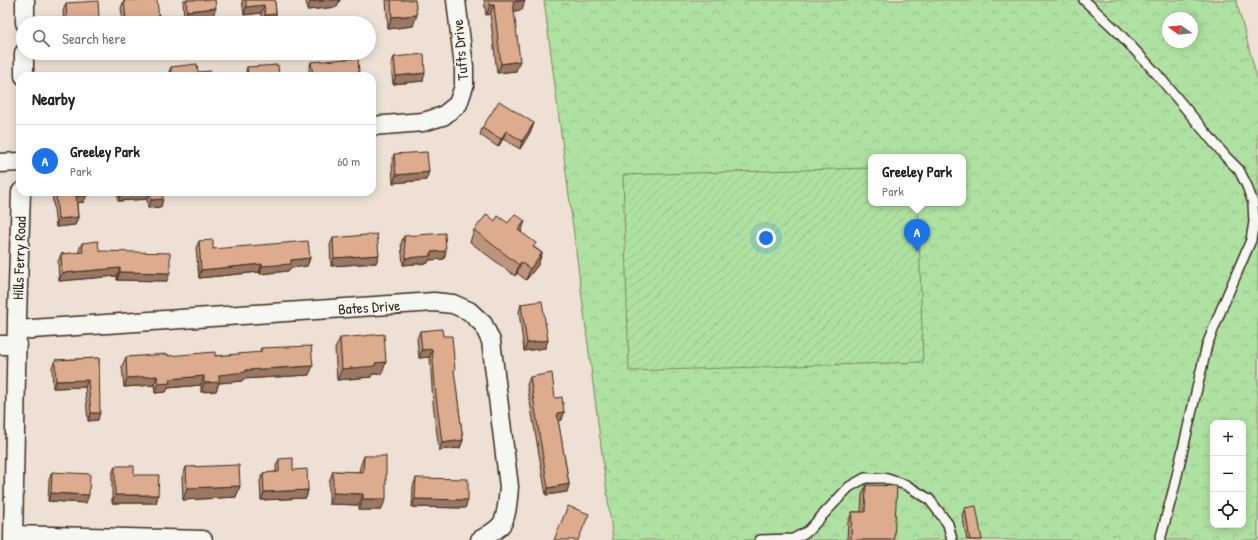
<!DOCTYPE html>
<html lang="en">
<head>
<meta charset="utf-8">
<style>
  body { margin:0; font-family:"Patrick Hand",sans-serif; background:#f2f2f2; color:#222 }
  .controls { position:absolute; right:12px; bottom:12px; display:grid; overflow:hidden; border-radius:8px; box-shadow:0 2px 10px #0003 }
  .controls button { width:36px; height:36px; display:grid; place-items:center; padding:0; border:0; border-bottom:1px solid #e0e0e0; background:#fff; color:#222; font:20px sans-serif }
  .compass { position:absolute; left:1162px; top:12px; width:36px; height:36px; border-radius:50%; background:#fff; box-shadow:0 2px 10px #0003; rotate:284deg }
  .you { position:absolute; left:766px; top:238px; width:14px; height:14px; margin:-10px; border:3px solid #fff; border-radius:50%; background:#1a73e8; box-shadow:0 0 0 6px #1a73e833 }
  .badge { display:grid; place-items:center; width:26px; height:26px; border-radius:50%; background:#1a73e8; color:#fff; font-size:13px; font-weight:700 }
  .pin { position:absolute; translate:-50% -33px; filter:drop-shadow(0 1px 2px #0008) }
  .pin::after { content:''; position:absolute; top:21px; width:14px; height:12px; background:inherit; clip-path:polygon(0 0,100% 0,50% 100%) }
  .popup { position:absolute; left:868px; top:154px; width:98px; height:52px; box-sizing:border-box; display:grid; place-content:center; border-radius:8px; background:#fff; filter:drop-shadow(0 1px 3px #0005); font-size:13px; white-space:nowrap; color:#767676 }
  .popup b { font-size:15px; color:#222 }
  .popup::after { content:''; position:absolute; left:50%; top:100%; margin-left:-8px; border:8px solid transparent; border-top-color:#fff }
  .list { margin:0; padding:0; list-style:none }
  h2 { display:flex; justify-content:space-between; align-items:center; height:52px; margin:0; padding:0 16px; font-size:17px }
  h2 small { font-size:13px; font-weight:400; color:#767676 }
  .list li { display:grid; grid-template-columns:26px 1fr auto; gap:12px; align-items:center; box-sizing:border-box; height:72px; padding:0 16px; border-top:1px solid #e0e0e0 }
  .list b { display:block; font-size:15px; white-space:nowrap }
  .list p { margin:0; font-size:13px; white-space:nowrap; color:#767676 }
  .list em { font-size:13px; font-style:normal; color:#767676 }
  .icon { flex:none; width:22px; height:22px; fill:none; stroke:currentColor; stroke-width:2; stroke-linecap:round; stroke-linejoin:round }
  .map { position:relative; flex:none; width:1258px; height:540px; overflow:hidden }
  .search { position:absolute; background:#fff; box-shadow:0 2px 10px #0003; left:16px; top:16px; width:360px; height:44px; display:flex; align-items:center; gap:10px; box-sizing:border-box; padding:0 14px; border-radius:22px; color:#767676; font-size:15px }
  .panel { position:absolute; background:#fff; box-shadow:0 2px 10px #0003; left:16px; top:72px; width:360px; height:124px; border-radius:12px }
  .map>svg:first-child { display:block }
  .park { fill:url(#park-crowns); stroke:#758660; fill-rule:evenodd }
  .garden { fill:url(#garden-furrows); stroke:#758660 }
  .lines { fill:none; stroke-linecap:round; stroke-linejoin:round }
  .lane-casing { stroke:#3b2a1e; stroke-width:12 }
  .street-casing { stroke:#3b2a1e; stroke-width:21 }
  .lane { stroke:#f6f6f2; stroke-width:9 }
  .street { stroke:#f6f6f2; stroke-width:18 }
  .wall { fill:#be947b; stroke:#3b2a1e }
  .shaded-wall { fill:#9b7864; stroke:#3b2a1e }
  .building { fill:#ddac8f; stroke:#3b2a1e }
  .labels { text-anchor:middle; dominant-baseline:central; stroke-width:3; stroke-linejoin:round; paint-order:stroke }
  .street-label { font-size:15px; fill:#3b2a1e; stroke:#f6f6f2 }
</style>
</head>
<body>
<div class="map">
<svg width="1258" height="540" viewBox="0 0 1258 540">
  <defs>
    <pattern id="park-crowns" width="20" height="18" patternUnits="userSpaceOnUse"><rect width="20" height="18" fill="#afe1a2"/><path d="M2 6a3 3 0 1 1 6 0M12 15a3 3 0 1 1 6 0" fill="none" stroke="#97c18b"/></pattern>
    <pattern id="garden-furrows" width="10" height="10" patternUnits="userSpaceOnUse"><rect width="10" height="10" fill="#afe1a2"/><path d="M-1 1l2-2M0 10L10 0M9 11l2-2" fill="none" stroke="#97c18b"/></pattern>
  </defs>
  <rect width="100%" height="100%" fill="#eee0d4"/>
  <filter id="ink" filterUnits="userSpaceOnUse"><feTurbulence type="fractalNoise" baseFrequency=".025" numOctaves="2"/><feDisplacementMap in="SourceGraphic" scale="8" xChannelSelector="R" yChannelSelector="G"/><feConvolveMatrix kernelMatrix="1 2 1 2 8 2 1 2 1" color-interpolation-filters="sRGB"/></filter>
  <g filter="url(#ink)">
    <path class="park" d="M544,0H1236L1258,82V540H613ZM1168,18H1192V42H1168ZM871,157H963V203H871ZM1213,423H1243V525H1213Z"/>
    <path class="garden" d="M871,168V203H918L923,362L629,371L623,175Z"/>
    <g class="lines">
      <defs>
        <path id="lane" d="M1084,0L1118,32L1156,73L1226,157L1239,170L1247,186L1253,203L1254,222L1251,240L1221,310L1207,345L1174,488L1160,540
          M760,540L793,539L808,531L849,487L865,478H884L906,485L929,499L948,524L952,540"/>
        <path id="street" d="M25,23V0
          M24,76V53
          M372,126L423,122L443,116L458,104L464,86V67L456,0
          M0,163L20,162
          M17,330L434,302L453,304L469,311L483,324L491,341L509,487C508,497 507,518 501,525C496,531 487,536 480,540
          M0,345H17
          M13,535L203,540
          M13,540L17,317L21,192"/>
      </defs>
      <use href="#lane" class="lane-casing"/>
      <use href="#street" class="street-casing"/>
      <use href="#lane" class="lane"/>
      <use href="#street" class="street"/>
    </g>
    <path class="wall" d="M124,0L159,18L157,23H123L121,8Z
      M183,0H215L213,16L184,19Z
      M242,0H275L276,14L274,21L262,23L261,13L244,15Z
      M306,0H340L337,7L307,10Z
      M386,0H415L413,26L388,29Z
      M484,0H525L522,10L514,11L516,71L497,73L490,14L486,15Z
      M66,3L98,23H64L63,11Z
      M394,57L423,81L393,84L391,65Z
      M311,62L359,73L358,76H309V69Z
      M171,67L198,72L168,74Z
      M247,67L279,76H245Z
      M534,123L531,131L520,149L503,139L498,147L480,135L482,128Z
      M394,154L426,180L393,183L392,162Z
      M52,192H86L84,202L77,203L78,217L75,225L56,227Z
      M118,192H163L161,207L148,208L147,199L118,201Z
      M495,221L521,232L534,247L542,253L538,265L526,280L517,273L515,276L470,242L474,230Z
      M404,236L444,259L429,260L428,263L403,265L401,243Z
      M333,238L379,255L376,263L331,266L330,245Z
      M199,241L213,249L310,258L307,266L290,268L288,271L260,274L259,272L199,278L196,248Z
      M82,243L99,251L167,281L117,280V276L59,281L58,262L61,254L79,253V250Z
      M521,304L548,340L545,348L524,351L519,312Z
      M420,331L443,336L454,373L463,440L460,448L439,450L433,403L430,357L419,358L417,339Z
      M340,338L382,374H372L371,377L337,380L335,349Z
      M261,348L309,375L243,379L242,381L219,383L216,391L201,392V385L168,388L166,392L155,393L154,385L124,387L122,366L126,357L168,356H215L259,353Z
      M99,358L98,420L88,421L85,387L53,388L52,367L55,360Z
      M530,377L555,398L564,412L562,420H558L569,484L567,492L546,495L527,385Z
      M364,456L381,510H359V505L329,504V482L333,471L359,472L360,467Z
      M279,459L293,470L308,490L306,498L261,500L260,481L263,473L276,472V466Z
      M115,466L134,475L158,495L156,503H112V474Z
      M186,467L240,486L236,497L183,500L182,478Z
      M52,472L86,503L48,501L49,480Z
      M416,478L468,500L465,508L412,507L413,486Z
      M866,485L894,540H847L848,522L852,512H861L862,495Z
      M965,508L982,540H967L962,515Z"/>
    <path class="shaded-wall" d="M330,0H340L337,7L307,10L310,2Z
      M525,0L522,10L509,12L513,2Z
      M264,5L261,13L244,15L246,7Z
      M490,5H494L490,14L486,15Z
      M216,8L213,16L184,19L187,11Z
      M276,14L274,21L262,23L265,15Z
      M417,15L413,26L388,29L392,17Z
      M99,18L98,23H66L67,20Z
      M159,18L157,23H126V21Z
      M520,61L516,71L497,73L501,64Z
      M359,73L358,76H344L345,74Z
      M425,73L423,81L393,84L396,76Z
      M534,123L531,131L520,149L522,141Z
      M506,131L503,139L498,147L501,139Z
      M429,172L426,180L393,183L396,175Z
      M142,192H150L147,199L118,201L121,194Z
      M190,192H226L189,195Z
      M87,195L84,202L73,203L76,196Z
      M163,199L161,207L148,208L151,200Z
      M78,217L75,225L56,227L58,219Z
      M525,221L521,233L518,230Z
      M446,251L444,259L429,260L428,263L403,265L406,258L431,252Z
      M542,253L538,265L526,280L530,269Z
      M379,255L376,263L331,266L334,258Z
      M310,258L307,266L290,268L288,271L260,274L262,266L291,260Z
      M521,262L517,273L515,276L519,265Z
      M262,264L259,272L199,278L201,270Z
      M120,268L117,276L59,281L62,273Z
      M120,272L170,273L167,281L117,280Z
      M548,340L545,348L524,351L527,343Z
      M432,349L430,357L419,358L422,350Z
      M386,362L382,374H372L371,377L337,380L342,369L375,363Z
      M313,366L309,375L243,379L242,381L219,383L216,391L201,392L204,383L219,375L246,370Z
      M157,376L154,385L124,387L127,378Z
      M204,376L201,385L168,388L166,392L155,393L158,384L169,379Z
      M88,380L85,387L53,388L56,381Z
      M564,412L562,420L554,421L557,413Z
      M91,413H100L98,420L88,421Z
      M463,440L460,448L439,450L442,443Z
      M569,484L567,492L546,495L548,488Z
      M240,486L236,497L183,500L187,488Z
      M308,490L306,498L261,500L264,492Z
      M51,493L89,495L86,503L48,501Z
      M333,493L363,494L359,505L329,504Z
      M115,495H158L156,503H112Z
      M363,499H386L381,510H359Z
      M415,499L468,500L465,508L412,507Z"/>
    <path class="building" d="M124,0H157L159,18L126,21Z
      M186,0H215L216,8L187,11Z
      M246,0H275L276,14L265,15L264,5L246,7Z
      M310,0H330L310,2Z
      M391,0H415L417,15L392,17Z
      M489,0H525L513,2L520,61L501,64L494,5H490Z
      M98,1L99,18L67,20L66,3Z
      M424,54L425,73L396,76L394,57Z
      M358,58L359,73L345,74V76H313L311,62Z
      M197,64L198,72L211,71L212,76H153L171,74V67Z
      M278,65L279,76H248L247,67Z
      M499,101L534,123L522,141L506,131L501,139L482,128Z
      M427,152L429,172L396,175L394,154Z
      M56,192H86L87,195L76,196L78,217L58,219Z
      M121,192H142L121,194Z
      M150,192H163V199L151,200Z
      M487,214L495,221L498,216L508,223L515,214L525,221L518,230L536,243L533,247L542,253L530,269L521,262L519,265L474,230Z
      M445,233L446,251L431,252V256L406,258L404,236Z
      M377,234L379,255L334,258L333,238Z
      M213,240V249L308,241L310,258L291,260V264L262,266V264L201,270L199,241Z
      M98,241L99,251L170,253V273L120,272V268L62,273L61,254L83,252L82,243Z
      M542,301L548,340L527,343L521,304Z
      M442,329L443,336H452L455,370H454L463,440L442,443L436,395L432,349L422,350L420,331Z
      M384,334L386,362L375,363V366L342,369L340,338Z
      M311,346L313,366L246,370V372L219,375V382L204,383V376L169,379L170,383L158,384L157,376L127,378L126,357L168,354V356L215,352V356L261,352V348Z
      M99,358L100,413H91L88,380L56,381L55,360Z
      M552,373L555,398L562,397L564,412L557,413L569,484L548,488L530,377Z
      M364,456H386V499H363V494L333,493V471L363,472Z
      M293,458V470L307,469L308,490L264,492L263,473L279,472V459Z
      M239,465L240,486L187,488L186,467Z
      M115,466H134V475H159L158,495H115Z
      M52,472L90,474L89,495L51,493Z
      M416,478L468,479V500L415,499Z
      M866,485L897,486L894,540H851L852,512H865Z
      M568,506L589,514L578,540H554Z
      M976,506L982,540H970L965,508Z"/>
  </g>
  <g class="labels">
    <g class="street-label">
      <text transform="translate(460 50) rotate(-95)">Tufts Drive</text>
      <text transform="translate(19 258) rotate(-88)">Hills Ferry Road</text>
      <text transform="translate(369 307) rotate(-4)">Bates Drive</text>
    </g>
  </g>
</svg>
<div class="controls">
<button>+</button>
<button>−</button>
<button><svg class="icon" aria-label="locate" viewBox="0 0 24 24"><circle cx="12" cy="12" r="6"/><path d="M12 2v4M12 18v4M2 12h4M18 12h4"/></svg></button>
</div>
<svg class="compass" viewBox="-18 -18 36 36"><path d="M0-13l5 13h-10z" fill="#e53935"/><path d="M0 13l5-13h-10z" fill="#767676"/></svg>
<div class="you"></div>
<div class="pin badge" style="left:917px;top:252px">A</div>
<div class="popup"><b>Greeley Park</b>Park</div>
<div class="search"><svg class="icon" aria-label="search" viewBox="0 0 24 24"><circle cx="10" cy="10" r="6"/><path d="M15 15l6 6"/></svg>Search here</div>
<section class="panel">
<h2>Nearby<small></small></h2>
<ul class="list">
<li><span class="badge">A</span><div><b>Greeley Park</b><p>Park</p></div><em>60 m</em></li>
</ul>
</section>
</div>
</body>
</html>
